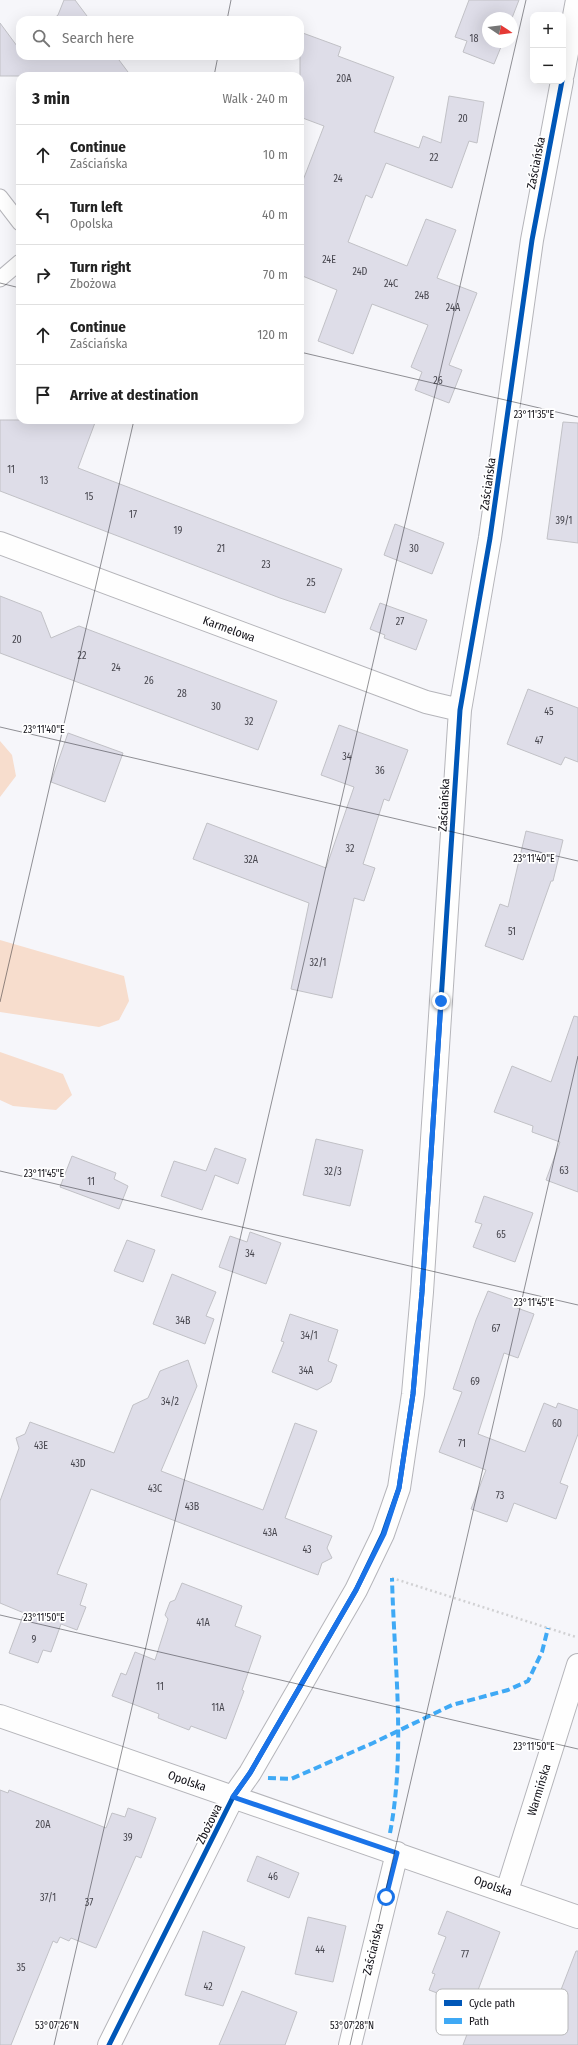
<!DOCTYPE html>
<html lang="en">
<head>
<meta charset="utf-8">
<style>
  body { margin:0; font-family:"Fira Sans Condensed",sans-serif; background:#f6f6f6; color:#222 }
  .controls { position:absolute; right:12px; top:12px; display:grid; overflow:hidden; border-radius:8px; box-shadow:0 4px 16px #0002 }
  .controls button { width:36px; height:36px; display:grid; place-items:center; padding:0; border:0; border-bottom:1px solid #e0e0e0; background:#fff; color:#222; font:20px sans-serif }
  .compass { position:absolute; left:482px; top:12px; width:36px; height:36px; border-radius:50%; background:#fff; box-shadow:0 4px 16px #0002; rotate:103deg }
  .stop { position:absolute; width:12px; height:12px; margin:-9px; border:3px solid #1a73e8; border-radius:50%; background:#fff }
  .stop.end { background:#1a73e8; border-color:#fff; box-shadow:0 1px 4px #0008 }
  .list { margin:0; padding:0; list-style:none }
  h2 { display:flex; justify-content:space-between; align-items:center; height:52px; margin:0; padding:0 16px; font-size:17px }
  h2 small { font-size:13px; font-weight:400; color:#767676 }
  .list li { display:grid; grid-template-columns:26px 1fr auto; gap:12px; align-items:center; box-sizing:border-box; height:60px; padding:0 16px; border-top:1px solid #e0e0e0 }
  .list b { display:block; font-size:15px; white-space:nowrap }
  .list p { margin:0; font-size:13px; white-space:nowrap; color:#767676 }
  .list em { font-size:13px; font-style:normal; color:#767676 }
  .icon { flex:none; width:22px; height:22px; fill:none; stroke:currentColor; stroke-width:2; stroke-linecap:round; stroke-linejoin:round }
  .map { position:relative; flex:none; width:578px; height:2045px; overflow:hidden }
  .search { position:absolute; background:#fff; box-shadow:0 4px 16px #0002; left:16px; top:16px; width:288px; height:44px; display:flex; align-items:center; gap:10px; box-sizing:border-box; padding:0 14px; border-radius:12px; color:#767676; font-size:15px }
  .panel { position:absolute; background:#fff; box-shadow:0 4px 16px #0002; left:16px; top:72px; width:288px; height:352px; border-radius:12px }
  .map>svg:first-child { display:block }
  .green { fill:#f7ddcd }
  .building { fill:#dedde8; stroke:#c1c1c6 }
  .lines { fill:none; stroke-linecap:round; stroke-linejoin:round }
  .lane-casing { stroke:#b5b5ba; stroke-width:17 }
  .street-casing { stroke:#b5b5ba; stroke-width:24 }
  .path { stroke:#d1d1d3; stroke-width:2.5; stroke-dasharray:2 3; stroke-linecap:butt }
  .lane { stroke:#fefefe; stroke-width:15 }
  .street { stroke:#fefefe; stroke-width:22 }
  .quiet { stroke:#3fa9f5; stroke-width:4; stroke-dasharray:8 4; stroke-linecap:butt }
  .cycleway-casing { stroke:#fff; stroke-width:8 }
  .cycleway { stroke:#0057b8; stroke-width:5 }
  .route { stroke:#1a73e8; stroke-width:5 }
  .ticks { fill:none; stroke:#121118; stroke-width:1; stroke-opacity:0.45 }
  .labels { text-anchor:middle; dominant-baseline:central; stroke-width:3.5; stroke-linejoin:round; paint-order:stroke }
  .number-label { font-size:10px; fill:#47464e }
  .street-label { font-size:12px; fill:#121118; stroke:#fff }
  .key { fill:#fff; stroke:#b8b8ba; stroke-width:1 }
  .key-label { font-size:11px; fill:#121118 }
  .ticks-label { font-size:10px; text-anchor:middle; fill:#121118; stroke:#fff; stroke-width:3.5; stroke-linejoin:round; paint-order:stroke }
</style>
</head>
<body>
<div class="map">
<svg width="578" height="2045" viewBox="0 0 578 2045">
  <rect width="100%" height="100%" fill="#f6f6fa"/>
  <path class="green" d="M0,741L12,755L16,776L0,797Z
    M0,940L124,976L129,1001L119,1020L99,1027L0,1012Z
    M0,1052L63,1074L72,1095L56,1110L13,1106L0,1100Z"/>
  <path class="building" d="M64,0H75L90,20H52L58,15Z
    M469,0H519L512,18H488V42H503L494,64L463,52L467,41L455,37Z
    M0,23L17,46L20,44V56H116L131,76H0Z
    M300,32L341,47L338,56L394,77L374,132L419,148L423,136L441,143L449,96L484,102L477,143L469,141L452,188L386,163L372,198L366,195L348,242L407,266L426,219L456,230L437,278L477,293L449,365L462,370L449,403L415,390L422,372L411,367L428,325L372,304L353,354L318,341L337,290L300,275V188L324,126L300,117Z
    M0,420H96L78,468L342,569L325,613L280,598L0,491Z
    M563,422L578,423V543L547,539Z
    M395,524L444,543L432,574L384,555Z
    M0,596L41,612L51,638L79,626L277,701L258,750L0,653Z
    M380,603L427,620L416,650L384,638L385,635L370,629Z
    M528,689L578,708V762L565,757L561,765L507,744Z
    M339,725L408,750L389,801L384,799L363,864L375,868L364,901L354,898L332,998L291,989L309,903L193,859L207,823L326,868L354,787L321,775Z
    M68,733L123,753L105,802L51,782Z
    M526,831L563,840L553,881H551L523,960L485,946L500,904L508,907Z
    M574,1016L578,1017V1192L546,1180L560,1142L532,1132L533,1126L494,1112L512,1066L551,1082Z
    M316,1139L363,1150L350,1206L303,1195Z
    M215,1148L246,1159L238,1184L215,1175L202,1210L161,1196L174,1161L206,1171Z
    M72,1156L116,1173L114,1179L128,1186L119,1209L60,1187Z
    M484,1196L533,1213L515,1262L473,1247L482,1224L475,1222Z
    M250,1232L281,1243L266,1284L219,1267L230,1236L247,1242Z
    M127,1240L155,1250L143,1282L114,1271Z
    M172,1274L216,1292L206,1316L214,1319L205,1344L153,1324Z
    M488,1291L519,1302L517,1308L534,1314L518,1358L504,1353L478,1434L525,1452L544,1403L556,1408L558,1403L578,1410V1434L560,1483L568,1486L556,1519L514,1503L507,1522L471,1509L486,1470L439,1452L462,1392L453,1389L476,1320Z
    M290,1314L338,1330L328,1361L337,1365L331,1382L317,1390L272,1372L284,1342L281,1341Z
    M188,1360L197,1386L161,1471L263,1510L295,1423L317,1431L285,1518L332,1536L327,1548L332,1558L322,1563L318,1575L91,1489L57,1574L87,1584L80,1605L86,1607L77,1630L61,1624L51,1652L43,1650L38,1663L9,1653L24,1613L0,1603V1501L19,1448L16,1438L25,1434L30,1422L114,1453L133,1405L148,1398L160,1371Z
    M182,1583L242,1606L235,1626L261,1636L242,1690L244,1691L226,1739L191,1726L189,1730L158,1718L159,1714L112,1696L121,1673L126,1675L135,1652L155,1660L168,1619L165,1615L170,1602L175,1600Z
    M0,1790L8,1793L9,1790L106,1828L112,1813L125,1817L128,1808L156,1818L141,1858L136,1856L96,1948L71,1938L69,1941L60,1937L57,1943L53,1941L11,2045H0Z
    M257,1856L299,1873L289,1898L247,1881Z
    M447,1911L500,1932L472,2006L429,1990L435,1974L432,1973L446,1937L438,1934Z
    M308,1917L346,1926L333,1982L295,1974Z
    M203,1931L245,1947L223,2006L185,1995Z
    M576,1951H578V2045H463L480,2000L547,2026Z
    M242,1991L297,2012L285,2045H219Z"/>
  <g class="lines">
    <defs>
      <path id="lane" d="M0,197L20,223
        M0,279L20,262"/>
      <path id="street" d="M563,74L577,0
        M0,543L426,702L460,710
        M0,1716L578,1917
        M507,1891L578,1665
        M109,2045L233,1797L250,1773L356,1590L383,1534L399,1488L413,1394L422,1292L460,710L490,538L532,240L562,81
        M350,2045L397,1853"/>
    </defs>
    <use href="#lane" class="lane-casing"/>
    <use href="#street" class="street-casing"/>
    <path class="path" d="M392,1578L576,1637"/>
    <use href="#lane" class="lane"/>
    <use href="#street" class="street"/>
    <path class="quiet" d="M268,1778L291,1779L373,1743L452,1705L508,1690L528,1681L542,1652L548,1628
      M390,1833C406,1749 394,1662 392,1578"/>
    <defs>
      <path id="cycleway" d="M109,2045L233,1797L250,1773L356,1590L383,1534L399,1488L413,1394L422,1292L460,710L490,538L532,240L562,81"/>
    </defs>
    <use href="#cycleway" class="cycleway-casing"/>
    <use href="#cycleway" class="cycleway"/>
  </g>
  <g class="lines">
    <path class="route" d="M386,1897L397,1853L233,1797L250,1773L356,1590L384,1534L399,1488L413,1394L422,1292L441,1001"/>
  </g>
  <path class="ticks" d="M227,20L231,0M214,76L218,56M0,283L20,288M300,352L578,417M0,727L578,861M0,1002L134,420M0,1171L578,1305M0,1615L578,1749M54,2045L526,0M350,2045L578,1056"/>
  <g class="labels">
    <g class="number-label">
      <text x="474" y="39">18</text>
      <text x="344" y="79">20A</text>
      <text x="463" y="119">20</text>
      <text x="434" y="158">22</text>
      <text x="338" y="179">24</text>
      <text x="329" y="260">24E</text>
      <text x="360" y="272">24D</text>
      <text x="391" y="284">24C</text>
      <text x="422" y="296">24B</text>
      <text x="453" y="308">24A</text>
      <text x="438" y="381">26</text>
      <text x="11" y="470">11</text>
      <text x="44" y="481">13</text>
      <text x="89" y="497">15</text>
      <text x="133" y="515">17</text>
      <text x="564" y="521">39/1</text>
      <text x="178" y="531">19</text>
      <text x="221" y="549">21</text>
      <text x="414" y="549">30</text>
      <text x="266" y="565">23</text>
      <text x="311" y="583">25</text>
      <text x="400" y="622">27</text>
      <text x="17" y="640">20</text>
      <text x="82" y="656">22</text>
      <text x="116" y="668">24</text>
      <text x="149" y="681">26</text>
      <text x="182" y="694">28</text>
      <text x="216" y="707">30</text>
      <text x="549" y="712">45</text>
      <text x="249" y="722">32</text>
      <text x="539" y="741">47</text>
      <text x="347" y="757">34</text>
      <text x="380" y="771">36</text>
      <text x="350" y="849">32</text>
      <text x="251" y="860">32A</text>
      <text x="512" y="932">51</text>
      <text x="318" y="963">32/1</text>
      <text x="564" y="1171">63</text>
      <text x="333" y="1172">32/3</text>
      <text x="91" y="1182">11</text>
      <text x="501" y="1235">65</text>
      <text x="250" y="1254">34</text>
      <text x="183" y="1321">34B</text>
      <text x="496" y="1329">67</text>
      <text x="309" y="1336">34/1</text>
      <text x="306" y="1371">34A</text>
      <text x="475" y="1382">69</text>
      <text x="170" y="1402">34/2</text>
      <text x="557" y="1424">60</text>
      <text x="462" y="1444">71</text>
      <text x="41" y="1446">43E</text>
      <text x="78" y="1464">43D</text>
      <text x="155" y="1489">43C</text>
      <text x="500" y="1496">73</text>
      <text x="192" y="1507">43B</text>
      <text x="270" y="1533">43A</text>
      <text x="307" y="1550">43</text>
      <text x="203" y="1623">41A</text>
      <text x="34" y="1640">9</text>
      <text x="160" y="1687">11</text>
      <text x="218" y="1708">11A</text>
      <text x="43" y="1825">20A</text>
      <text x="128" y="1838">39</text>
      <text x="273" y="1877">46</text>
      <text x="48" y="1898">37/1</text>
      <text x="89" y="1903">37</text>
      <text x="320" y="1950">44</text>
      <text x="465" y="1955">77</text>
      <text x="21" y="1968">35</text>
      <text x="208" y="1987">42</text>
    </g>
    <g class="street-label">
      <text transform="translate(536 163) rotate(-79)">Zaściańska</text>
      <text transform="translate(488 484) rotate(-82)">Zaściańska</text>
      <text transform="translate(229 629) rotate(20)">Karmelowa</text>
      <text transform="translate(444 805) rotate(-87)">Zaściańska</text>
      <text transform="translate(187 1781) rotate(19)">Opolska</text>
      <text transform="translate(539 1790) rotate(-73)">Warmińska</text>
      <text transform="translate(209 1824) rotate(-64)">Zbożowa</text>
      <text transform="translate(493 1886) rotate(19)">Opolska</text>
      <text transform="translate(373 1949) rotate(-76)">Zaściańska</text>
    </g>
  </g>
  <rect x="436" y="1989" width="132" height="46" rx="6" class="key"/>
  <rect x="444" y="2000" width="18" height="6" fill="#0057b8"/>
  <rect x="444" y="2018" width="18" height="6" fill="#3fa9f5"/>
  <g class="key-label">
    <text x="469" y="2007">Cycle path</text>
    <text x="469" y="2025">Path</text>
  </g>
  <g class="ticks-label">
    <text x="534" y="418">23°11'35"E</text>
    <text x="44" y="733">23°11'40"E</text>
    <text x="534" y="862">23°11'40"E</text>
    <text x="44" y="1177">23°11'45"E</text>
    <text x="534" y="1306">23°11'45"E</text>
    <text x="44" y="1621">23°11'50"E</text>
    <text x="534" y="1750">23°11'50"E</text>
    <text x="57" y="2029">53°07'26"N</text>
    <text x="352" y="2029">53°07'28"N</text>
  </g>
</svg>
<div class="controls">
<button>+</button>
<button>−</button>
</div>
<svg class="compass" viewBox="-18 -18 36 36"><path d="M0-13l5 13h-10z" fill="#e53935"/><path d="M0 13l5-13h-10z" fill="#767676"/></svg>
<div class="stop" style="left:386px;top:1897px"></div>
<div class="stop end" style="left:441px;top:1001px"></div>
<div class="search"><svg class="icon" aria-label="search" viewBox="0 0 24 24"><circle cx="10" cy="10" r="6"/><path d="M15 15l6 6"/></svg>Search here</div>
<section class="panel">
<h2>3 min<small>Walk · 240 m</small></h2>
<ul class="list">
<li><svg class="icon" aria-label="ahead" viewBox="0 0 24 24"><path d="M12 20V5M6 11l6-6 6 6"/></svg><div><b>Continue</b><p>Zaściańska</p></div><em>10 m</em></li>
<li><svg class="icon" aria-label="left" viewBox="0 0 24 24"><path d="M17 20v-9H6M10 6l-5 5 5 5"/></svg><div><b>Turn left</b><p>Opolska</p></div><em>40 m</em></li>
<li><svg class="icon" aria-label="right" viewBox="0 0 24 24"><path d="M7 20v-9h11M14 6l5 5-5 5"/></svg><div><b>Turn right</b><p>Zbożowa</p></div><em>70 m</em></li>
<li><svg class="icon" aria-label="ahead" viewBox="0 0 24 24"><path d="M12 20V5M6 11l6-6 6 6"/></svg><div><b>Continue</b><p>Zaściańska</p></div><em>120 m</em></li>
<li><svg class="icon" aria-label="arrive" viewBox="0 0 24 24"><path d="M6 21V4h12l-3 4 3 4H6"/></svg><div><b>Arrive at destination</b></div></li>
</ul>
</section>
</div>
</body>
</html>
